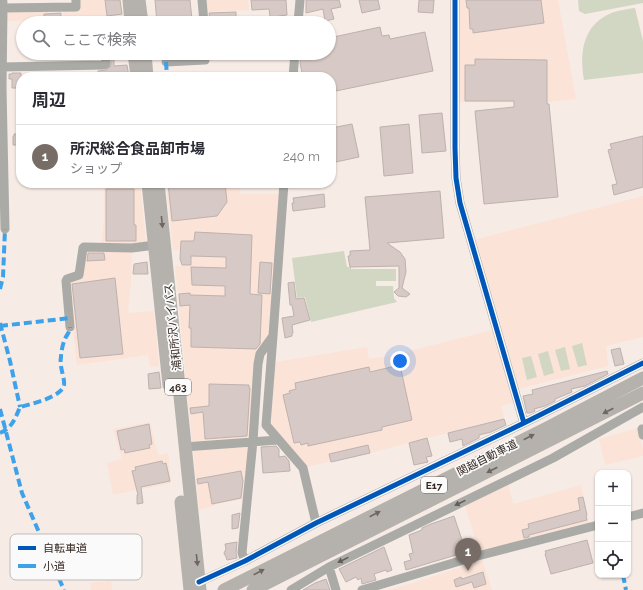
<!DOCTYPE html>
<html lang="ja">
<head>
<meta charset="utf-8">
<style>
  body { margin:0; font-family:Raleway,"Noto Sans JP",sans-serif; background:#f2f2f3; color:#2b2b33 }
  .controls { position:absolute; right:12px; bottom:12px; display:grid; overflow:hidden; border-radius:8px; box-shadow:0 1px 3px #0004 }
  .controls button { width:36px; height:36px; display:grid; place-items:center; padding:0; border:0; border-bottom:1px solid #e1e1e2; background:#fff; color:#2b2b33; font:20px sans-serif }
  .you { position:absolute; left:400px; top:361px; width:14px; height:14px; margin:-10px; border:3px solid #fff; border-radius:50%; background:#1a73e8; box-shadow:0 0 0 6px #1a73e833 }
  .badge { display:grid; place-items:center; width:26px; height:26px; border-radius:50%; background:#786c66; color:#fff; font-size:13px; font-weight:700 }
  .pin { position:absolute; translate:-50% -33px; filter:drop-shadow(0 1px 2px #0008) }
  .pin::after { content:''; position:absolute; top:21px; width:14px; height:12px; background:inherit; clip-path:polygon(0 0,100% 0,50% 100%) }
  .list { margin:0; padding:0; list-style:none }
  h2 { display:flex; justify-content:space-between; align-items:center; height:52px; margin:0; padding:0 16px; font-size:17px }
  h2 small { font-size:13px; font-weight:400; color:#7c7c81 }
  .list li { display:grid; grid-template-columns:26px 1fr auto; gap:12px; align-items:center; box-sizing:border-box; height:64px; padding:0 16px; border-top:1px solid #e1e1e2 }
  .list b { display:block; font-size:15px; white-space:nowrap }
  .list p { margin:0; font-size:13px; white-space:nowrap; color:#7c7c81 }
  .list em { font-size:13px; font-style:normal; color:#7c7c81 }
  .icon { flex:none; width:22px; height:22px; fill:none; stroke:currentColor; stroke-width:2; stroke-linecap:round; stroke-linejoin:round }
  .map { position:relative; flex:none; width:643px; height:590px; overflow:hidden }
  .search { position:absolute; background:#fff; box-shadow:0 1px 3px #0004; left:16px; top:16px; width:320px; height:44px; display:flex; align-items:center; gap:10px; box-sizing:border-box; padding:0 14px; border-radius:22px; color:#7c7c81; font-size:15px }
  .panel { position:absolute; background:#fff; box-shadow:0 1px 3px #0004; left:16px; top:72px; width:320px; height:116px; border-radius:16px }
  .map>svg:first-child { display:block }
  .built { fill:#fbe3d7 }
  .green { fill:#d1d7c3 }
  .building { fill:#d7c9c5; stroke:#beb2ae }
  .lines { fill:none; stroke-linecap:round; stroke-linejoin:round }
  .minor { stroke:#aaaaa7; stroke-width:9 }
  .highway { stroke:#b5b2ad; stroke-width:13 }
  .quiet { stroke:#3ea2ea; stroke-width:4; stroke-dasharray:8 4; stroke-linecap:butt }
  .cycleway-casing { stroke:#fafafa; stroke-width:8 }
  .cycleway { stroke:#0057b8; stroke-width:5 }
  .oneway { fill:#6e6660 }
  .oneway2 { fill:#635b57 }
  .labels { text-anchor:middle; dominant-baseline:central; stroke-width:3.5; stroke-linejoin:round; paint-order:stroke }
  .shield { fill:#fafafa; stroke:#6f6662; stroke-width:1 }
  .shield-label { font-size:10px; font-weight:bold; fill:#342721 }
  .street-label { font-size:11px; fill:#342721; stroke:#fafafa }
  .key { fill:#fafafa; stroke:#bfbbb9; stroke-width:1 }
  .key-label { font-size:11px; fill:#342721 }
</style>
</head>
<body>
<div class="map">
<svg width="643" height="590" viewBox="0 0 643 590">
  <rect width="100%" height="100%" fill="#f7ebe5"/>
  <path class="built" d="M78,0H121L124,23H86V20H63V9Z
    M204,0H248L249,10L205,12Z
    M459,0H558L576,99L541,103L459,102Z
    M6,10H49L50,20L5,21Z
    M104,183H140L146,244L101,245L104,220Z
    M166,183H240V194H281L271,335L259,352L249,439L213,443L192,442L175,266H191L192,251L173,250Z
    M643,196V337L606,346L608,366L518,389L473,240Z
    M84,250L132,251L131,282L128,313L154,311L159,366L150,367L148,355L77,365L68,282L73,280Z
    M492,330L514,402L501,406L504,418L370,453L305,467L270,424L275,362L367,347L369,359L398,354Z
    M150,422L158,455L168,453L171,483L113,495L107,463L122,459L113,429Z
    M638,428L643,449V456L605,465L599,439Z
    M250,446L246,499L226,502L199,510L193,450Z
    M508,482L513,504L581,485L589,523L479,552L465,505Z
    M482,560L492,590H388L419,581Z
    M111,581L112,590H91L90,583Z"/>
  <path class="green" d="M578,0H643V3L585,14L579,11Z
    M635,8L643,41V73L584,80C579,53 583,23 614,12C620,10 628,9 635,8Z
    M344,251L347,267H351V269H396V281H376V286H393L394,298L397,302L311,322L305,297L297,298L292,258Z
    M582,343L587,365L578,367L572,346Z
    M565,347L570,369L561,371L555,350Z
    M548,351L554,373L544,376L538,354Z
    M531,356L537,377L527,380L522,358Z"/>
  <path class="building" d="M105,0H120L122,14L107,16Z
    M155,0H190L192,20L157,23Z
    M251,0H286L287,15L279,16V23H271L269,9L252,10Z
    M306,0H339L341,7L331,9L334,19L325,21L323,9L306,13Z
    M359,0H378L380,9L362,13Z
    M419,0H434L433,13L418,12Z
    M466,0H541L544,23L473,33V29H470L469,8H467Z
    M236,12V23H213V21H210L209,13Z
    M61,13V20L44,19V14Z
    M380,27L382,36L389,35L390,39L425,32L433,71L331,92V77H303L300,63L301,56L304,55L303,53H329V38Z
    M111,53H114V66L127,65L129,77H98V71L106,70L111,66Z
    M475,59L547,60V104H549L558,197L484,204L475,111L514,107V101H465V65H475Z
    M12,73H21V88H12V79H9V74H12Z
    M442,113L446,151L422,153L419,115Z
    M352,124L359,157L331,163V128Z
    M409,124L413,173L384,176L380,127Z
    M14,134H21V145H13V136H14Z
    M643,136V187L614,195L612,185L617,184L608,150L612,149L610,144Z
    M168,183H225L227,202L217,216L172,221Z
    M106,189H134V225H136V241H106Z
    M440,191L444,238L387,243L400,252L405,259L406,272L402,288L410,294L406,297L398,296L394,292L399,288V266L350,267L348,256H350V251L370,250L365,197Z
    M324,194L325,207L293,211L292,203H294L293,198Z
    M195,232L252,235L250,294L262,295L260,344L256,349L191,347V328H189L190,305L180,306L179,294L190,293V295L225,296V286L192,285L191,267L226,268V257L191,256V265H182L180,259L181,241H194Z
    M88,253H104L105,260L87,261Z
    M147,262L148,274H133L134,264Z
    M260,262L272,263L270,294L258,293Z
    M115,278L123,354L80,358L72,284Z
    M294,282L296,299L304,298L310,320L292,325L293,333H292V336L285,338L282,318L294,316L292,305H290L288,283Z
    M620,348L624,364L615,366L611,350Z
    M400,365L412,420L382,427V430L308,446V443L301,445L300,442L294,443L283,395L290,393L289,391L296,389L295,383L369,367L370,372Z
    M607,371L608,374L585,386L571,389L572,392L555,399V401L545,406L534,409L535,411L530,413H527L523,396L533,394L532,390Z
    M159,372L161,388L149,389L148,374Z
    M209,384L249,385V388H250L247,436L205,439L203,412L191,414L190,408L209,406Z
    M504,419L506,425L491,432L479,435V438L463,446L462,439L450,442L448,433Z
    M149,424L152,444L149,445L150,448L125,453L124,449L121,450L117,431Z
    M427,438L432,456L426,457L428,462L414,465L409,443Z
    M368,445L370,453L331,462L329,454Z
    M276,446L279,449V457L285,456L289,461L290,471L263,473L261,447Z
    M162,461L163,464L166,463L170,481L141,487L143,503L137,504V495H138L132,471L136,470L135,467Z
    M241,471L243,481L241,498L212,504L208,482L198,484L197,479Z
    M583,497L587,515L586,516L587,520L529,535V537L524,538L522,530L529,528L528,524L580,510L578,498Z
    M240,513L238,528L232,529V515Z
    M454,516L466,552L406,570L404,562L411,560L409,554L413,553L409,535L422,530V528L431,524Z
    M587,540L593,563L551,574L545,554L546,553L545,551Z
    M237,542L236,553L237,558L227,560L226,557L224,553L226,549L225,544Z
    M384,547L392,570L387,572L386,570L374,574L376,580L362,584L361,578L358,580L356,577L346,582L339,569Z
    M483,572L486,584L474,588L472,582L456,587L454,580L461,577L462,579Z
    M326,579L330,590H303L315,583Z"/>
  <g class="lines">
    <path class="minor" d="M202,0L204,23
      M455,0V148L456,178L460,203L524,423
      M0,2H3
      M298,23L300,0
      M166,62L205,60V53
      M2,67L104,65L106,64L105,53
      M293,77L295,53
      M5,229L2,88L3,8L76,7V0
      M70,327L66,281L67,279L79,275L83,248L84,247L132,248L155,245
      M273,336L266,425L303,468L316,523
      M642,429L643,435
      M184,447L278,440
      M628,517L643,513
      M245,561L242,553L253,441L258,364L260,354L273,336L284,183
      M329,567L336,590
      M199,582L245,561L316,523L524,423L643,363
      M291,590L329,567L553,458L643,407
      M362,590L470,558L598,525"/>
    <path class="highway" d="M129,0L131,23
      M139,0L142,23
      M134,53L137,77
      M145,53L147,77
      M148,183L169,385
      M158,183L200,590
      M181,502L190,590
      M224,590L547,428L643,378
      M253,590L643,393"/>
    <path class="quiet" d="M166,62L167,77
      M0,289L3,277L5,229
      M0,323L10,361L20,407
      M0,326L70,318
      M0,409L22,493L64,590
      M0,433C12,428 15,419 20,407C31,404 62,397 64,385C65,377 59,367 61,357C61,352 63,343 65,339C67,334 70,332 70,327
      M623,575L626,590"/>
    <defs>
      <path id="cycleway" d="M455,0V148L456,178L460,203L524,423
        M199,582L245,561L316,523L524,423L643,363"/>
    </defs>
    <use href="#cycleway" class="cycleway-casing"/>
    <use href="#cycleway" class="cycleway"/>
  </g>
  <defs><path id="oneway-solid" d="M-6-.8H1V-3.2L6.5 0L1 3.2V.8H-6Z"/></defs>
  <g class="oneway">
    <use href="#oneway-solid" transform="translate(162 222) rotate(84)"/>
    <use href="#oneway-solid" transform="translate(608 411) rotate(153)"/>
    <use href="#oneway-solid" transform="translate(529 437) rotate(-27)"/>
    <use href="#oneway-solid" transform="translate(492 470) rotate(153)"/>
    <use href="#oneway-solid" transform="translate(375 514) rotate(-27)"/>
    <use href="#oneway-solid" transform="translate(197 560) rotate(84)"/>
    <use href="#oneway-solid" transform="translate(259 572) rotate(-27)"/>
  </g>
  <g class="oneway2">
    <use href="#oneway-solid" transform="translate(460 503) rotate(154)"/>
    <use href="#oneway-solid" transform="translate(343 560) rotate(154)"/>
  </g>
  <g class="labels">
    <g class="shield">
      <rect x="165" y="379" width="26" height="16" rx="3"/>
      <rect x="421" y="477" width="26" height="16" rx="3"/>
    </g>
    <g class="shield-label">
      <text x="178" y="387">463</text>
      <text x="434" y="485">E17</text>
    </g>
    <g class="street-label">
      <text transform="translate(173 327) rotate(-96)">浦和所沢バイパス</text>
      <text transform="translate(487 458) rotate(-27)">関越自動車道</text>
    </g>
  </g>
  <rect x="10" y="534" width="132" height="46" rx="6" class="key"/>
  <rect x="18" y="546" width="18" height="4" fill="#0057b8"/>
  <rect x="18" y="564" width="18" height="4" fill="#3ea2ea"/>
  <g class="key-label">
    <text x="43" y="552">自転車道</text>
    <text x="43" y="570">小道</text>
  </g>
</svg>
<div class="controls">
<button>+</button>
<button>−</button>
<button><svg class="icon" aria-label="locate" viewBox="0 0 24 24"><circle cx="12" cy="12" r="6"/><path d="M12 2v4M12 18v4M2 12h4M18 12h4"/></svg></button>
</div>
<div class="you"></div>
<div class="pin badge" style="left:468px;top:571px">1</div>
<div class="search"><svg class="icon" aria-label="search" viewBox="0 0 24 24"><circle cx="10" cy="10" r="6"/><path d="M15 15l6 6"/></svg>ここで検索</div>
<section class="panel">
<h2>周辺<small></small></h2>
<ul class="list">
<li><span class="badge">1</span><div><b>所沢総合食品卸市場</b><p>ショップ</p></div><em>240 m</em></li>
</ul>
</section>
</div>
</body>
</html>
